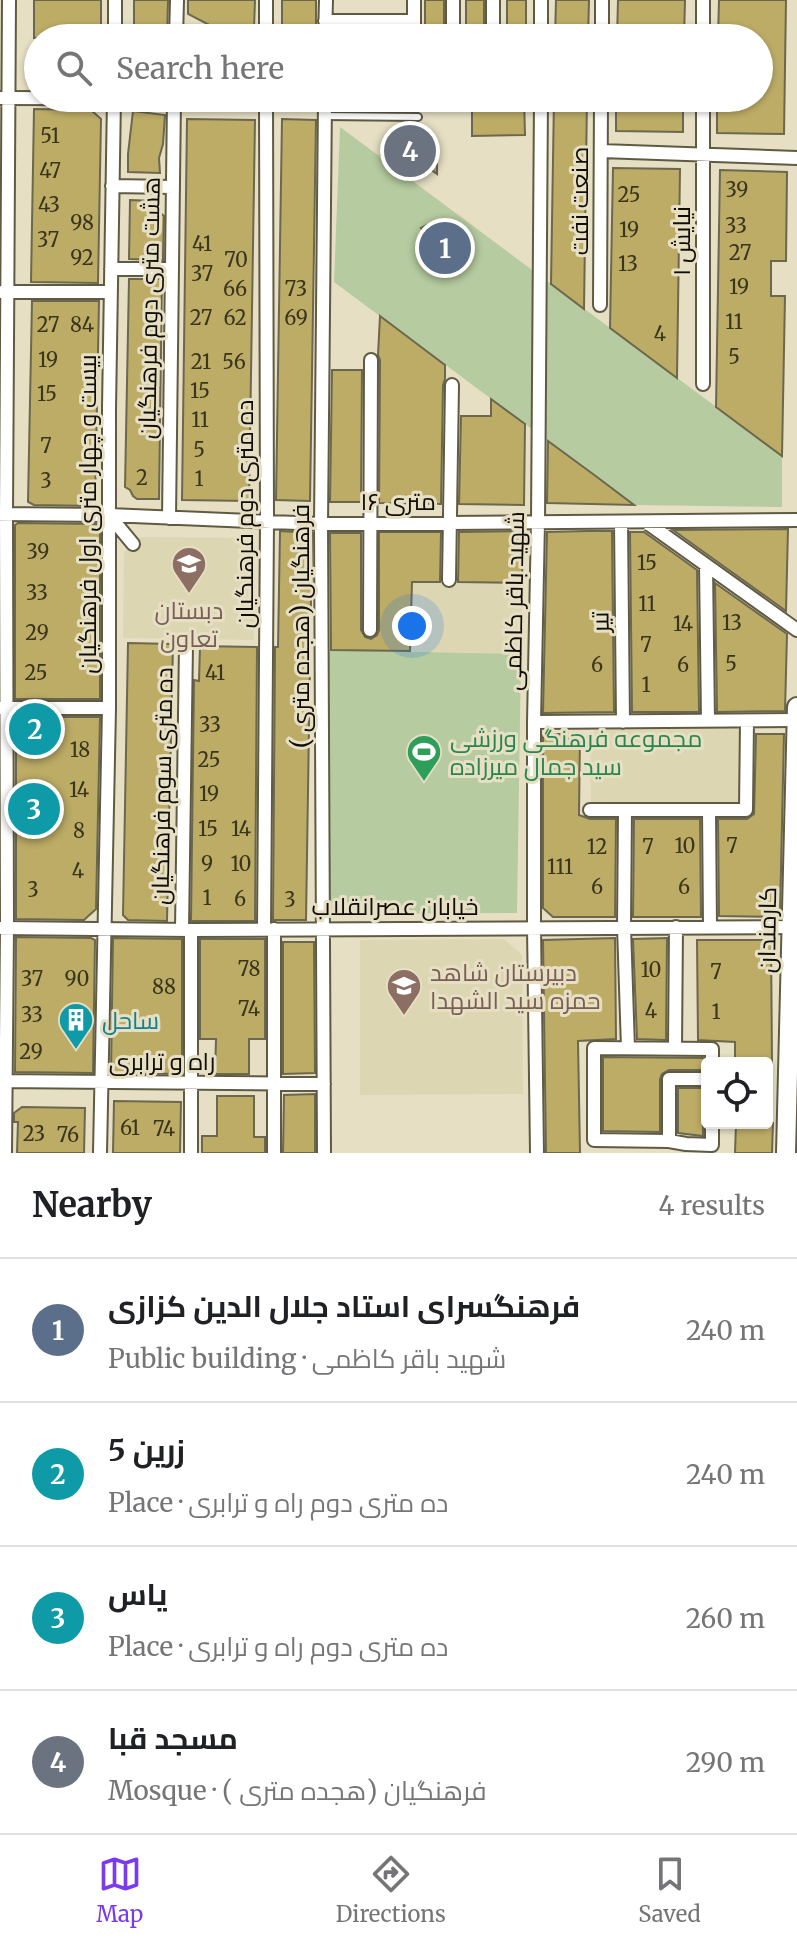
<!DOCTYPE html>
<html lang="en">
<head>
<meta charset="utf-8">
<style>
  body { margin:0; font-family:Merriweather,Cairo,serif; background:#f2f2f2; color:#202124 }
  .controls { position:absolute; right:24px; bottom:24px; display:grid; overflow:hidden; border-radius:8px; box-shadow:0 2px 6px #0004 }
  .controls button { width:72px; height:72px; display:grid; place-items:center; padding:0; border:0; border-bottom:2px solid #e0e0e0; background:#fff; color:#202124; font:40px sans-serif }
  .you { position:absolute; left:412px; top:626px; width:28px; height:28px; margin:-20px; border:6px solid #fff; border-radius:50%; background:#1a73e8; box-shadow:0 0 0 12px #1a73e833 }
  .badge { display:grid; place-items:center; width:52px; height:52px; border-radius:50%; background:#7c3aed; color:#fff; font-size:26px; font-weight:700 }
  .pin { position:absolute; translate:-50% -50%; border:4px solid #fff; box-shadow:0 2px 8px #0006 }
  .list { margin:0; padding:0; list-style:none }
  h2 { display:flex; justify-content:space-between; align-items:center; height:104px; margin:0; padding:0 32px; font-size:34px }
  h2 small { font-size:26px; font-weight:400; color:#757577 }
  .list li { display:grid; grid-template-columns:52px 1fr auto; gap:24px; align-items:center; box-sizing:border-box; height:144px; padding:0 32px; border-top:2px solid #e0e0e0 }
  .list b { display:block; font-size:30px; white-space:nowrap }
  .list p { margin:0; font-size:26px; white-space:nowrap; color:#757577 }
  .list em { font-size:26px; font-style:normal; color:#757577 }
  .icon { flex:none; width:44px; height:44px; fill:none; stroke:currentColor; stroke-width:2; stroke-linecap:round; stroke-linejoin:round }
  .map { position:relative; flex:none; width:797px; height:1153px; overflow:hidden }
  .search { position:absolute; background:#fff; box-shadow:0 2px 6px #0004; left:24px; right:24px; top:24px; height:88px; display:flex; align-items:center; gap:20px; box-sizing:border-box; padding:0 28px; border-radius:44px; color:#757577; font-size:30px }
  .sheet { height:680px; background:#fff }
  nav { display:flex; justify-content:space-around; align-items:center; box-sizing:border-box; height:112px; border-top:2px solid #e0e0e0; background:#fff; font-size:22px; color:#757577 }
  nav a { display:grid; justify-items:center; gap:4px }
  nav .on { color:#7c3aed }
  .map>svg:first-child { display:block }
  .built { fill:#ddd6b3 }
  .green { fill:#b6cb9f }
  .building { fill:#bdac66; stroke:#6c674f; stroke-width:2 }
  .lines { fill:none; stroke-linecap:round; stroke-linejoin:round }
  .lane-casing { stroke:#5f5a42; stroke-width:10 }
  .street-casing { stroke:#5f5a42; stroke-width:16 }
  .secondary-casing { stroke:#5f5a42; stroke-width:22 }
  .path { stroke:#777261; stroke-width:2; stroke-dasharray:4 4; stroke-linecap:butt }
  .lane { stroke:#fff; stroke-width:6 }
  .street { stroke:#fff; stroke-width:12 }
  .secondary { stroke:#fff; stroke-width:18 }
  .labels { text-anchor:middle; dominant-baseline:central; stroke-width:6; stroke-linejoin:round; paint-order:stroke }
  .number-label { font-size:20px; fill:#3a351d }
  .street-label { font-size:24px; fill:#0f0d05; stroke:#e6dfc4 }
  .education-label { font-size:24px; fill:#785e54; stroke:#e6dfc4 }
  .leisure-label { font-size:24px; fill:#27864d; stroke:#e6dfc4; text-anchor:start }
  .culture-label { font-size:24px; fill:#0d838f; stroke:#e6dfc4; text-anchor:start }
</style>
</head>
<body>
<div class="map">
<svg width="797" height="1153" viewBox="0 0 797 1153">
  <rect width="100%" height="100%" fill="#e6dfc4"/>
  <path class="built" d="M141,537L255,538L254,640L123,638L124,552Z
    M411,582L522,583L521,654L410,651Z
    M740,727V805L591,806L590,734L599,728Z
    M504,939L522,955L523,1094L360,1095V940Z"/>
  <path class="green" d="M340,127L782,456V507L634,505L334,282Z
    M328,650L521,654L517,913L330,914Z"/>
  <path class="building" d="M34,0H101V38H34Z
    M134,0H168L167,38H134Z
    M188,0H255L254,29H217L188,14Z
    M282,0H316V38H282Z
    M425,0H444V38H425Z
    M466,0H484V38H466Z
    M507,0H526V38H507Z
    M556,0H589L588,38H555Z
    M618,0H685L684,38H617Z
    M719,0H786L784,134L717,133V98H759V38H718Z
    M472,98H524L525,135L472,136Z
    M554,98H587L584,309L551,284Z
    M616,98H683V132L616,131Z
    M34,109L91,110L101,119L98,283L31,282Z
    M133,111L165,115L163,144L159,158L160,173L128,172V154Z
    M187,119L255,120L249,501L182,500Z
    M282,119L316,120L310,501L276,500Z
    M405,125L437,147V174L422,163L412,178L381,155L388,146L391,145Z
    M613,168L680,169L677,378L610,328Z
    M720,170L787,172L786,261H771V296H785L782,456L716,407Z
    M130,200L156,201V209L164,216L163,260L129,259Z
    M435,221L445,240L451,236L462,256L436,270L431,261L437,258L421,228Z
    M129,279H162L159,499H137L133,496L130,490L125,487Z
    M32,301H99L95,506L34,505L28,502Z
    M380,316L445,365V379L443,385L441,504L379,503L380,360L378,355Z
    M332,370H362L361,502H330Z
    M491,399L525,424L524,505L459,504L461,416H491Z
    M548,441L597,477L634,505L547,503Z
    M18,523L97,524L100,527V699H15V525Z
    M788,529L786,611L673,530Z
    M280,531L312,533L306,920H273L275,647H278Z
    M523,531L522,583L458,582L459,532Z
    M588,531H612L614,712L543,713L547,532Z
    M379,532H441L440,582H412L410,651L331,650L330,533H361V630L365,637L371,639L377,635L379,630Z
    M630,532H644L697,570L699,712H632Z
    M715,583L787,634L785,711L717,712Z
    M128,643L173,644L167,921L128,920L123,915Z
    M200,646L257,647L255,921H191L194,680L199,681Z
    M17,717H100L96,909L84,920L16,919V718Z
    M543,734H580L579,815L590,819H616L615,917H553L543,908Z
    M756,734H784L780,915L778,917L719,916L718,819H747L754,814Z
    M634,819H700L701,917H633Z
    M16,937L91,938L95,940L93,1073L15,1072Z
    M113,938L182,939V1074L111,1073Z
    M615,938L616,1039L578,1041L580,1153H546L543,940Z
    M667,938L666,1040L637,1039L633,939Z
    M200,939H265V1039H249V1074H215L216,1039H200Z
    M697,940H771L772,1063H735V1042L698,1040Z
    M283,942H314L315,1073L283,1074Z
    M603,1057L703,1058L706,1070H669L662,1074L660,1079V1132L603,1131Z
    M678,1088H707V1116L703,1122V1136L678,1133Z
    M315,1094V1153H283L284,1095Z
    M217,1096H254V1137H265V1153H202V1136H217Z
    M114,1101L181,1102L180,1153H113Z
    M22,1107L85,1108L84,1153H17L18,1122H14V1113Z
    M736,1123H773L772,1153H735Z"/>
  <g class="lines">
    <defs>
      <path id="lane" d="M325,116L418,117"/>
      <path id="street" d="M493,0V38
        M325,21H414
        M373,21V38
        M115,38V0
        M176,38L177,0
        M266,38V0
        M325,38L326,0
        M414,38V0
        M453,38V0
        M541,38V0
        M602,38V0
        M703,38V0
        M0,98L325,99
        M703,98V384
        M601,151L797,158
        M112,186L173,187
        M111,269H172
        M2,292H111
        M600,305L601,98
        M0,514L109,515L321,524L797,520
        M109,515L133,544
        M169,518L174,98
        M621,522L623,722
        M646,522L797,630
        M706,565L708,721
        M449,580L452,385
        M370,630L371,360
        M0,708H109
        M534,722L797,720
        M590,810H746L747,721
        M625,810L624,927L628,1048
        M709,810L710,927
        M0,928L191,930L797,927
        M264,929L267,522L266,98
        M182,930L186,644
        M191,930V1153
        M675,1049L676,927
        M0,1081L324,1084
        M712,1123V1145L686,1144L669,1141L594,1140V1048L712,1049V1063
        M669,1141V1079H707
        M5,1153L7,928L6,514L9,0
        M100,1153L109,708V408L114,98
        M274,1153V929
        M324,1153L321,524L325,98
        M537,1153L534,927V722L538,522L541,98"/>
      <path id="secondary" d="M786,1153L797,707"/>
    </defs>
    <use href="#lane" class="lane-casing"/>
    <use href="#street" class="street-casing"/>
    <use href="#secondary" class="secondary-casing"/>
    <path class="path" d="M187,28L204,38"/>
    <use href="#lane" class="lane"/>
    <use href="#street" class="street"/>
    <use href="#secondary" class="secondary"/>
  </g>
  <defs>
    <symbol id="school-pin" viewBox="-11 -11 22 30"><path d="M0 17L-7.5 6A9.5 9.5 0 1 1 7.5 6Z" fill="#8d6e63" stroke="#e6dfc4"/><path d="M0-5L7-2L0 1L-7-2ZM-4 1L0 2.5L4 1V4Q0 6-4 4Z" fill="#fff"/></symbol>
    <symbol id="stadium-pin" viewBox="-11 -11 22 30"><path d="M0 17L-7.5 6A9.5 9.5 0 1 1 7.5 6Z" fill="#2e9e5b" stroke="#e6dfc4"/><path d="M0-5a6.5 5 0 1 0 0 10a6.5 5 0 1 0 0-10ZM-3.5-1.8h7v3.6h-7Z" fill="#fff"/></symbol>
    <symbol id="building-pin" viewBox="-11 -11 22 30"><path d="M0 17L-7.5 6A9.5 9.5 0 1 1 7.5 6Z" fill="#0f9aa8" stroke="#e6dfc4"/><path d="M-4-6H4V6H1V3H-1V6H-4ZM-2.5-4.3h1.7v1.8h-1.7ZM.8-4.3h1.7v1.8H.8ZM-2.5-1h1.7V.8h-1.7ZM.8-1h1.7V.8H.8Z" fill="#fff"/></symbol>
  </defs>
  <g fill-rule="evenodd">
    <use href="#school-pin" x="169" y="544" width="40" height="54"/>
    <use href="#stadium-pin" x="404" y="732" width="40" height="54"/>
    <use href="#school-pin" x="384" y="966" width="40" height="54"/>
    <use href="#building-pin" x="56" y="1000" width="40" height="54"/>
  </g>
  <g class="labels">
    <g class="number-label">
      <text x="50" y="135">51</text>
      <text x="50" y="170">47</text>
      <text x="737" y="189">39</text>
      <text x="629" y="194">25</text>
      <text x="49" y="204">43</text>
      <text x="82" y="222">98</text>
      <text x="736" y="225">33</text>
      <text x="629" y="229">19</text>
      <text x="48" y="239">37</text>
      <text x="202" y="243">41</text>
      <text x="740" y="252">27</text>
      <text x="82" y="257">92</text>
      <text x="236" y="259">70</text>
      <text x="628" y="263">13</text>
      <text x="202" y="273">37</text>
      <text x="739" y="286">19</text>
      <text x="235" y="288">66</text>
      <text x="296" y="288">73</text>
      <text x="201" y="317">27</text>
      <text x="235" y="317">62</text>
      <text x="296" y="317">69</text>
      <text x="734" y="321">11</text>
      <text x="48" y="324">27</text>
      <text x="82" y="324">84</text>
      <text x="660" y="333">4</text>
      <text x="734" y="356">5</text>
      <text x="48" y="359">19</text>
      <text x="201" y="361">21</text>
      <text x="234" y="361">56</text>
      <text x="200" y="390">15</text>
      <text x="47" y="393">15</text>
      <text x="200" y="419">11</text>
      <text x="46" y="445">7</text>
      <text x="199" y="449">5</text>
      <text x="142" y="477">2</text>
      <text x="199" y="478">1</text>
      <text x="46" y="480">3</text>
      <text x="38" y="551">39</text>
      <text x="647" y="562">15</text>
      <text x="37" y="592">33</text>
      <text x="647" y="603">11</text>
      <text x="732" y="622">13</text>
      <text x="683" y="623">14</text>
      <text x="37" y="632">29</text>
      <text x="646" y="644">7</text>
      <text x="731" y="663">5</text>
      <text x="597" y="664">6</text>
      <text x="683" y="664">6</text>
      <text x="36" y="672">25</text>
      <text x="215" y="672">41</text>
      <text x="646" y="684">1</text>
      <text x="210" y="724">33</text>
      <text x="80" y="749">18</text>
      <text x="209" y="759">25</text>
      <text x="79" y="789">14</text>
      <text x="209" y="793">19</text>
      <text x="208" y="828">15</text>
      <text x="241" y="828">14</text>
      <text x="79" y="830">8</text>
      <text x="685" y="845">10</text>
      <text x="732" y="845">7</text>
      <text x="597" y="846">12</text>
      <text x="648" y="846">7</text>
      <text x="207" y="863">9</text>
      <text x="241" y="863">10</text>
      <text x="560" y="866">111</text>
      <text x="78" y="870">4</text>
      <text x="597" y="886">6</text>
      <text x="684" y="886">6</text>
      <text x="33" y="889">3</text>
      <text x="207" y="897">1</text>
      <text x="240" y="898">6</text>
      <text x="290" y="899">3</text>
      <text x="249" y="968">78</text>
      <text x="651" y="969">10</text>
      <text x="716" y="971">7</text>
      <text x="32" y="978">37</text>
      <text x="77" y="978">90</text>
      <text x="164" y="986">88</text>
      <text x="249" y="1008">74</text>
      <text x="651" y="1010">4</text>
      <text x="716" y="1011">1</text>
      <text x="32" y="1014">33</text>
      <text x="31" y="1051">29</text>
      <text x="130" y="1127">61</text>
      <text x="164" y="1128">74</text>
      <text x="34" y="1133">23</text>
      <text x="68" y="1134">76</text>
    </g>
    <g class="street-label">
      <text transform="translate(579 201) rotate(-90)">صنعت نفت</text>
      <text transform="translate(681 241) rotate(-90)">نیایش ۱</text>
      <text transform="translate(149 308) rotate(-89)">هشت متری دوم فرهنگیان</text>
      <text x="398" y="501">۱۶ متری</text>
      <text transform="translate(87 514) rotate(-90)">بیست و چهار متری اول فرهنگیان</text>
      <text transform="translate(244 514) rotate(-90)">ده متری دوم فرهنگیان</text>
      <text transform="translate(514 601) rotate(-89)">شهید باقر کاظمی</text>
      <text transform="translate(600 622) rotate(-91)">تیر</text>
      <text transform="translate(300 626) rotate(-90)">فرهنگیان (هجده متری )</text>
      <text transform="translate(162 786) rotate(-89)">ده متری سوم فرهنگیان</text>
      <text x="395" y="906">خیابان عصرانقلاب</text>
      <text transform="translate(767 930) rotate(-89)">کارمندان</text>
      <text x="162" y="1061">راه و ترابری</text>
    </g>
    <g class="education-label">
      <text x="189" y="610">دبستان<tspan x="189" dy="28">تعاون</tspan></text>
      <text x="430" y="972" text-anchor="start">دبیرستان شاهد<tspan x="430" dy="28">حمزه سید الشهدا</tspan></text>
    </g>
    <g class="leisure-label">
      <text x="450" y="738">مجموعه فرهنگی ورزشی<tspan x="450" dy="28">سید جمال میرزاده</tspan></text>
    </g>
    <g class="culture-label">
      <text x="102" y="1020">ساحل</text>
    </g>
  </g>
</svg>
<div class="controls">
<button><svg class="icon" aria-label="locate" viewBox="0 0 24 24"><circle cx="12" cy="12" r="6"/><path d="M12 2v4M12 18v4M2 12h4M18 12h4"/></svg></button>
</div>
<div class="you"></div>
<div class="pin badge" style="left:445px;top:248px;background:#5c6f8a">1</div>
<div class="pin badge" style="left:35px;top:729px;background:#0f9aa8">2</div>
<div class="pin badge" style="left:34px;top:809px;background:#0f9aa8">3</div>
<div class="pin badge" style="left:410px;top:151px;background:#6b7280">4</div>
<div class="search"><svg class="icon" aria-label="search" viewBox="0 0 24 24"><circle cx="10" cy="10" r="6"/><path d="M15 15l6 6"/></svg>Search here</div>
</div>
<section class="sheet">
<h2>Nearby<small>4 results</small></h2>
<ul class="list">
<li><span class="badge" style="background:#5c6f8a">1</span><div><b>فرهنگسرای استاد جلال الدین کزازی</b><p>Public building · شهید باقر کاظمی</p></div><em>240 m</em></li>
<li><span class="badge" style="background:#0f9aa8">2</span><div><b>زرین 5</b><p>Place · ده متری دوم راه و ترابری</p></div><em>240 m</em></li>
<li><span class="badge" style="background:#0f9aa8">3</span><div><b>یاس</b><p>Place · ده متری دوم راه و ترابری</p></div><em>260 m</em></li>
<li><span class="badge" style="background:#6b7280">4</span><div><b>مسجد قبا</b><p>Mosque · فرهنگیان (هجده متری )</p></div><em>290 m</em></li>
</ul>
</section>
<nav>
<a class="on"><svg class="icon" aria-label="map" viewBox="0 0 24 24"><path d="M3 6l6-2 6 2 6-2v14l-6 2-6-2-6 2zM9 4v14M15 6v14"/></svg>Map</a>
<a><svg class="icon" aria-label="directions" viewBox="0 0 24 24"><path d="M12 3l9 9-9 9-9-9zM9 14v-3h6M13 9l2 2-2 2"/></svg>Directions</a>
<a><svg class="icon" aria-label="saved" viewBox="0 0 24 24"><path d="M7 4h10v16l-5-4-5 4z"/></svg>Saved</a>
</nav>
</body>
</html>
